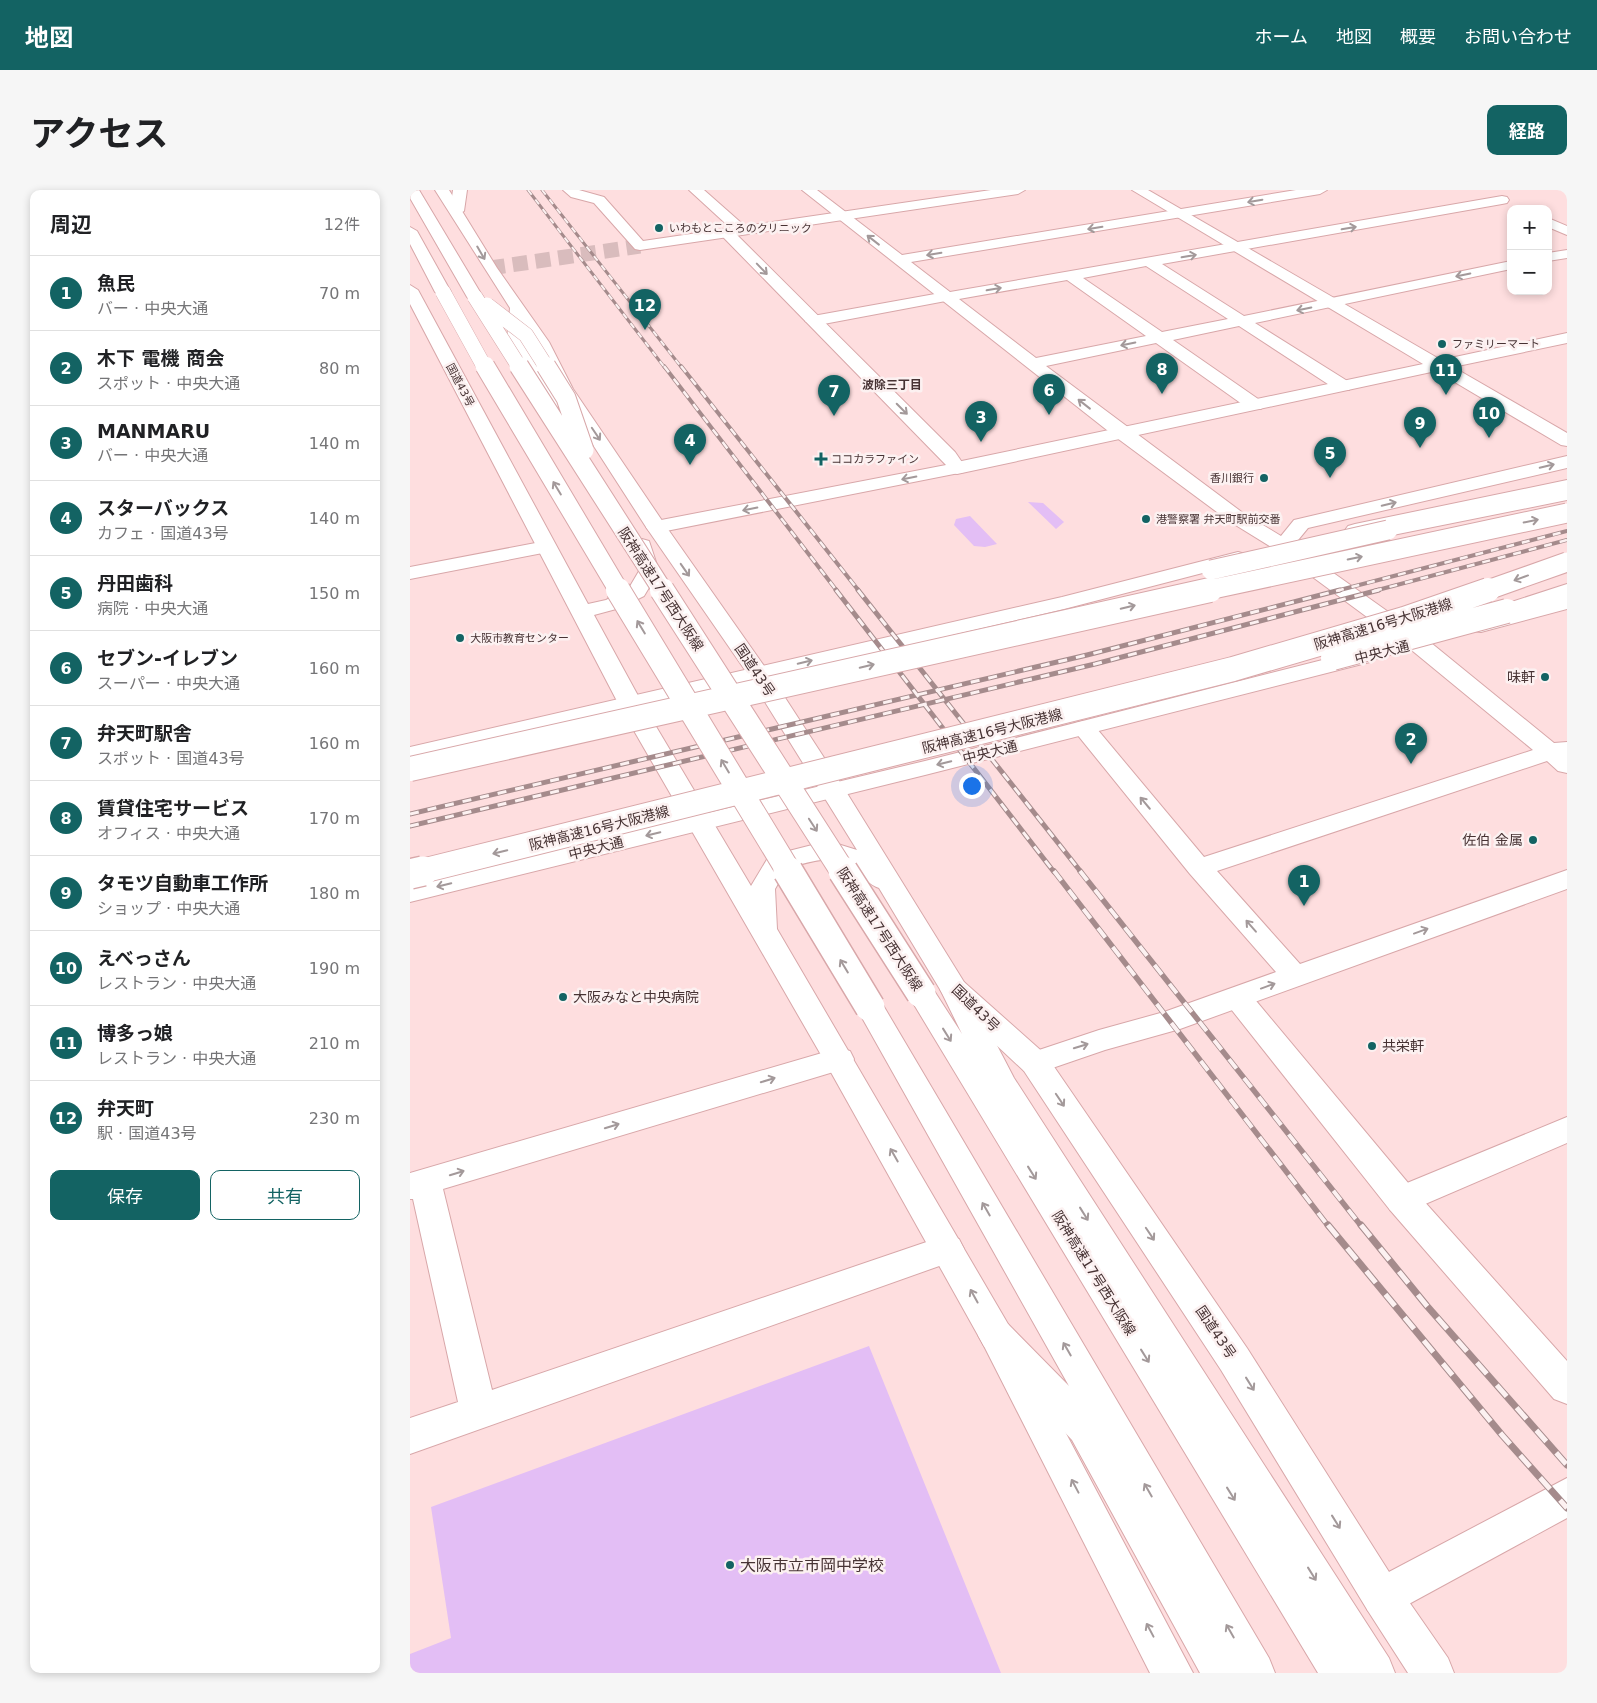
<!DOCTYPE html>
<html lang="ja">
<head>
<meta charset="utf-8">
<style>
  body { margin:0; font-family:"DejaVu Sans","Noto Sans JP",sans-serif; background:#f6f6f6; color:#202124 }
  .controls { position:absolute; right:15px; top:15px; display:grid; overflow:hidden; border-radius:10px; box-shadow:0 2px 8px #0003 }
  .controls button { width:45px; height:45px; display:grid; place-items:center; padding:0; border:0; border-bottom:1px solid #e0e0e0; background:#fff; color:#202124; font:25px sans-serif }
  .you { position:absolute; left:561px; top:595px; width:18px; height:18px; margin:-12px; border:4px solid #fff; border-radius:50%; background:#1a73e8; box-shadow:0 0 0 8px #1a73e833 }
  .badge { display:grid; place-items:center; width:32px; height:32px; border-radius:50%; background:#136363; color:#fff; font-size:16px; font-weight:700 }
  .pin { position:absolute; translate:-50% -41px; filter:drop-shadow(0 1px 2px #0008) }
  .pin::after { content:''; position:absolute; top:26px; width:18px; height:15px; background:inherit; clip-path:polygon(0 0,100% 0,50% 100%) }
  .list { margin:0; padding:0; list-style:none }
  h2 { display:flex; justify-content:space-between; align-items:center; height:65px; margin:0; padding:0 20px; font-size:21px }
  h2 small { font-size:16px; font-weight:400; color:#757577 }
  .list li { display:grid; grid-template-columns:32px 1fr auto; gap:15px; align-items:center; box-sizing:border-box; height:75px; padding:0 20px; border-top:1px solid #e0e0e0 }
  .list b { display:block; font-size:19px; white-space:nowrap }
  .list p { margin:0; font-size:16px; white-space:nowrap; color:#757577 }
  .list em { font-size:16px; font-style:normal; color:#757577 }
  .actions { display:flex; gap:10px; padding:15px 20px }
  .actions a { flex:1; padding:11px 0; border:1px solid #136363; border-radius:10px; text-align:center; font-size:18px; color:#136363 }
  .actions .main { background:#136363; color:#fff }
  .map { position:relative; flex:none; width:1157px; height:1483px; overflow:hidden; border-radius:10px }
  header { display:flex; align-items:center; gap:30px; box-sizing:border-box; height:70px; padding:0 25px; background:#136363; color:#fff }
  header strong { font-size:24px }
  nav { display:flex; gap:28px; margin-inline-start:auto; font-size:18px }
  .intro { display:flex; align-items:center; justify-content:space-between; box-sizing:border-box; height:120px; padding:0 30px }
  h1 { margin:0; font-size:35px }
  .button { padding:12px 22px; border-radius:10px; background:#136363; color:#fff; font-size:18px; font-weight:700 }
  main { display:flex; gap:30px; padding:0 30px }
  aside { flex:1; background:#fff; border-radius:10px; box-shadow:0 2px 8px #0003 }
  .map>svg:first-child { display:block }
  .green { fill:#e3bef5 }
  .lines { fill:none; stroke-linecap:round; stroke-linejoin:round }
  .minor-tunnel { stroke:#d9bcbd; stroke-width:15; stroke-dasharray:15 8; stroke-linecap:butt }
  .minor-casing { stroke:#d8a7a9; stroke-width:2 }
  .tertiary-casing { stroke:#d8a7a9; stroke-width:2 }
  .primary-casing { stroke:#d8a7a9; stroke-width:2 }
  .trunk-casing { stroke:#d8a7a9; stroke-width:2 }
  .motorway-casing { stroke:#d8a7a9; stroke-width:2 }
  .minor { fill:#fff; fill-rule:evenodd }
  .tertiary { fill:#fff; fill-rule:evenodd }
  .primary { fill:#fff; fill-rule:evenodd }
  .trunk { fill:#fff; fill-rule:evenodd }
  .motorway { fill:#fff; fill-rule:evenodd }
  .rail-far4-casing { stroke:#a58b8c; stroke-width:3 }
  .rail-far3-casing { stroke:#a58b8c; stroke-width:4 }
  .rail-far2-casing { stroke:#a58b8c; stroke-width:5 }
  .rail-far1-casing { stroke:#a58b8c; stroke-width:5.5 }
  .rail-casing { stroke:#a58b8c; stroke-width:7 }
  .rail-far4 { stroke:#fcf1f1; stroke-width:2; stroke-dasharray:6; stroke-linecap:butt }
  .rail-far3 { stroke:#fcf1f1; stroke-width:2.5; stroke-dasharray:8; stroke-linecap:butt }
  .rail-far2 { stroke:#fcf1f1; stroke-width:3; stroke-dasharray:9; stroke-linecap:butt }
  .rail-far1 { stroke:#fcf1f1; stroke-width:4; stroke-dasharray:12; stroke-linecap:butt }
  .rail { stroke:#fcf1f1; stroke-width:5; stroke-dasharray:15; stroke-linecap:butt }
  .motorway-bridge-far3-casing { stroke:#d8a7a9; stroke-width:16; stroke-linecap:butt }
  .motorway-bridge-far2-casing { stroke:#d8a7a9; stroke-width:21; stroke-linecap:butt }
  .motorway-bridge-far1-casing { stroke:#d8a7a9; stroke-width:26; stroke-linecap:butt }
  .motorway-bridge-casing { stroke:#d8a7a9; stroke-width:32; stroke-linecap:butt }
  .motorway-bridge-far3 { stroke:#fff; stroke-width:15 }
  .motorway-bridge-far2 { stroke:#fff; stroke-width:19 }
  .motorway-bridge-far1 { stroke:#fff; stroke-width:24 }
  .motorway-bridge { stroke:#fff; stroke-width:29 }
  .oneway { stroke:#a3999a }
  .poi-dot { fill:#136363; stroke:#fcf1f1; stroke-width:2 }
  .labels { text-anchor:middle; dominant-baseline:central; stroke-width:5; stroke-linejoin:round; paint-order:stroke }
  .far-poi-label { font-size:11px; fill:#473334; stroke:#fcf1f1; text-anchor:start }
  .far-street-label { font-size:11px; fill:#473334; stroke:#fcf1f1 }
  .far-neighbourhood-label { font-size:12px; font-weight:bold; fill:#473334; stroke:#fcf1f1 }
  .street-label { font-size:14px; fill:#473334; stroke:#fcf1f1 }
  .poi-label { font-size:14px; fill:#473334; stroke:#fcf1f1; text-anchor:end }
  .near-poi-label { font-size:16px; fill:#473334; stroke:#fcf1f1; text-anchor:start }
</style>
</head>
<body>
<header>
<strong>地図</strong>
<nav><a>ホーム</a><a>地図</a><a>概要</a><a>お問い合わせ</a></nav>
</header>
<div class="intro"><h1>アクセス</h1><a class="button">経路</a></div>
<main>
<aside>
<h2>周辺<small>12件</small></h2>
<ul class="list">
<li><span class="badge">1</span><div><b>魚民</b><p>バー · 中央大通</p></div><em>70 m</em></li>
<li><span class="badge">2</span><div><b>木下 電機 商会</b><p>スポット · 中央大通</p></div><em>80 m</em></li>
<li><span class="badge">3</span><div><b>MANMARU</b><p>バー · 中央大通</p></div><em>140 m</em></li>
<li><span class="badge">4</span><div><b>スターバックス</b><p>カフェ · 国道43号</p></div><em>140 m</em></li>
<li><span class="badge">5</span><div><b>丹田歯科</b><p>病院 · 中央大通</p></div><em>150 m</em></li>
<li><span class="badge">6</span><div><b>セブン-イレブン</b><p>スーパー · 中央大通</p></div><em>160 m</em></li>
<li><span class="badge">7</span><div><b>弁天町駅舎</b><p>スポット · 国道43号</p></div><em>160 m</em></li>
<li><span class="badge">8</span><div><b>賃貸住宅サービス</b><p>オフィス · 中央大通</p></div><em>170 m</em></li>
<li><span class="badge">9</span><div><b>タモツ自動車工作所</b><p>ショップ · 中央大通</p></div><em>180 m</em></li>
<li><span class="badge">10</span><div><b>えべっさん</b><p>レストラン · 中央大通</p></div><em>190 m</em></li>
<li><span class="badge">11</span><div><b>博多っ娘</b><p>レストラン · 中央大通</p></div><em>210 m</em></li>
<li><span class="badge">12</span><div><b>弁天町</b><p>駅 · 国道43号</p></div><em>230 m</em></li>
</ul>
<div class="actions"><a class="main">保存</a><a>共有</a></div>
</aside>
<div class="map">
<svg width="1157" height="1483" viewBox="0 0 1157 1483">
  <rect width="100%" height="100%" fill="#fededf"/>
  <path class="green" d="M618,312L633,313L654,332L646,339Z
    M560,326L587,354L575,357L564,356L544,335L546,329Z
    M459,1156L591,1483H0V1464L41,1448L21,1317Z"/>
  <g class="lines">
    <path class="minor-tunnel" d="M80,78L230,56"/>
    <defs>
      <path id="minor" d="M43,0H57L54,21L47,25L40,21Z
        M279,0H294L337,38L339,41L337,44H327Z
        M392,0H407L492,65L886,0H917L910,4L501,72L540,102L1092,6L1097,7L1099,10L1097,13L1092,14L752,74L834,126L1101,71V79L845,133L939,192L941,196L939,200H927L829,136L763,150L851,211L854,215L851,219H839L746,153L636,176L833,323L871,346L884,330L1157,266V278L898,338L884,355L1015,448L1144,553L1157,552V583L1148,581L1137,571L807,681L890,774L1157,680V699L770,839L695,860L625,884L614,881L610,873L614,865L689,840L754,822L866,782L780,684L666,543L662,538L666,533L674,531L682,533L794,667L1123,560L999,458L866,360L819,331L707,248ZM736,76L818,129L752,142L673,88ZM657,90L736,146L626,168L549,109Z
        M1138,28L1157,36V45L1138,37Z
        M318,40L323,41L545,262L556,278L554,282L246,343L239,341L236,337L239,333L246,331L536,275L313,47L311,44Z
        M1157,60V68L1138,71V63Z
        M429,858L440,861L444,869L440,877L33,999L82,1200L537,1045L549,1049L554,1059L549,1069L0,1264V1228L48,1212L3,1009H0V983Z
        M1157,927V953L992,1024L980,1020L976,1010L980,1000Z"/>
      <path id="tertiary" d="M153,0H169L194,7L233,51L581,0H615L608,4L230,60L225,59L184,13L161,7Z
        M722,0H738L1031,170L1157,143V153L1043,177L1157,243V256L1151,255L1026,181L547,284L540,282L538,278L540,274L547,272L1013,174Z
        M536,102L541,104L544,107L541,110L403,136L395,131L403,126Z
        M136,351L143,353L146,357L143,361L0,389V377Z
        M827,797L837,800L1004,1000L1157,1171V1214L1144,1209L980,1020L817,814L813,807L817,800Z
        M1157,1288V1328L986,1421L972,1427L958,1421L952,1407L958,1393Z"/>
      <path id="primary" d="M1157,290V302L945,346L938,344L935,340L938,336L945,334Z
        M828,362L835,364L838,368L835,372L654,419L0,571V557L652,407Z
        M1157,406V419L1071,442L1063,441L1060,436L1063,431Z
        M952,460L960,462L963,467L960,472L515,585L0,712V694L515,571Z"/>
      <path id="trunk" d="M25,0H39L87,78L139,152L163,199L255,335L359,483L435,600L554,792L636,865L837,1158L986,1393L1038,1468L1044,1483H998L958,1421L811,1180L614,881L534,806L469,698C459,695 453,686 444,680C422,662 402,672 377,678L365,699L367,739L598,1134L783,1483H740L574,1156L418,877L208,513L0,114V95L8,100L178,414L196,410L219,398L229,381L222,355L225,351L232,349L239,351L249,381L234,406L210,418L184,425L232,513L341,696L359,666L418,651L447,660L337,483L236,337L147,199L114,138L113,149L154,218L151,222H139L136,218L97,149L100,118Z"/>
      <path id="motorway" d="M0,0H9L73,107L70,110H60L57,107L0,8Z
        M0,37L7,41L41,102L38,105L33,107L25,102L0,54Z
        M1157,298V310L978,346L971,344L968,340L971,336L978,334Z
        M1157,394V407L1097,427L1089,426L1086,421L1089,416Z
        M544,789L554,792L604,888L979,1468L985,1483H908L497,803L501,796L511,793L521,796L552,844L530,799L534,792Z
        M460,806L470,810L859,1468L865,1483H790L662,1250L574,1156L568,1145L574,1134L586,1129L598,1134L659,1196L446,817L450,810Z"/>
    </defs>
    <use href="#minor" class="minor-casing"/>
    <use href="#tertiary" class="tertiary-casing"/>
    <use href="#primary" class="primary-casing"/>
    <use href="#trunk" class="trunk-casing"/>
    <use href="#motorway" class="motorway-casing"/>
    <use href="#minor" class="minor"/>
    <use href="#tertiary" class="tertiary"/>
    <use href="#primary" class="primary"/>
    <use href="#trunk" class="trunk"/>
    <use href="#motorway" class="motorway"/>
    <defs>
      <path id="rail-far4" d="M118,0L255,178
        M132,0L272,178"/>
      <path id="rail-far3" d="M254,176L427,401
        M271,176L449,401
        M926,401L1157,341
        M964,401L1157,350"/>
      <path id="rail-far2" d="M426,400L644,682
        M448,400L671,682
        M0,624L677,465L930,400
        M0,636L685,474L969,400"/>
      <path id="rail-far1" d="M644,681L919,1037
        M670,681L952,1037"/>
      <path id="rail" d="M918,1035L1092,1245L1157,1318
        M951,1035L1017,1116L1157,1275"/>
    </defs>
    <use href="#rail-far4" class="rail-far4-casing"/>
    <use href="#rail-far3" class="rail-far3-casing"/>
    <use href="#rail-far2" class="rail-far2-casing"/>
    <use href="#rail-far1" class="rail-far1-casing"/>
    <use href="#rail" class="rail-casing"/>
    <use href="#rail-far4" class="rail-far4"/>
    <use href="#rail-far3" class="rail-far3"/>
    <use href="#rail-far2" class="rail-far2"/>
    <use href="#rail-far1" class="rail-far1"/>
    <use href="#rail" class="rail"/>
    <defs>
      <path id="motorway-bridge-far3" d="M33,102L75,178
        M65,107L110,178
        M77,115L116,145L137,178"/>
      <path id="motorway-bridge-far2" d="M75,176L209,401
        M109,176L253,401
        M136,176L156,208L174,260
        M801,380L978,340
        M794,401L1157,323
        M1075,401L1157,372"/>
      <path id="motorway-bridge-far1" d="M208,400L379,682
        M252,400L433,682
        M923,468L1097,421
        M0,579L800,400
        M8,682L823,479L994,429L1078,400"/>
      <path id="motorway-bridge" d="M378,681L460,817
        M433,681L511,803
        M0,684L13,681"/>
    </defs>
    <use href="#motorway-bridge-far3" class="motorway-bridge-far3-casing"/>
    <use href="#motorway-bridge-far2" class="motorway-bridge-far2-casing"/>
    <use href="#motorway-bridge-far1" class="motorway-bridge-far1-casing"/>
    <use href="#motorway-bridge" class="motorway-bridge-casing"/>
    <use href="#motorway-bridge-far3" class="motorway-bridge-far3"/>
    <use href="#motorway-bridge-far2" class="motorway-bridge-far2"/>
    <use href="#motorway-bridge-far1" class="motorway-bridge-far1"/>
    <use href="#motorway-bridge" class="motorway-bridge"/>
  </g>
  <defs><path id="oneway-shaft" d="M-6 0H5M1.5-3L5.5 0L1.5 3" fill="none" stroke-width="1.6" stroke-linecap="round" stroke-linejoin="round" transform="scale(1.25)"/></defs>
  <g class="oneway">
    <use href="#oneway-shaft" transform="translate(845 11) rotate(170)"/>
    <use href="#oneway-shaft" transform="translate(685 38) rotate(171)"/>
    <use href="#oneway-shaft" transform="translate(939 38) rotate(-10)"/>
    <use href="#oneway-shaft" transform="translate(463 50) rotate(-142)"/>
    <use href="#oneway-shaft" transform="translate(71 63) rotate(60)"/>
    <use href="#oneway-shaft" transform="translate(524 64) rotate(171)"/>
    <use href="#oneway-shaft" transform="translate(779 66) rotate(-10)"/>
    <use href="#oneway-shaft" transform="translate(352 79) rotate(46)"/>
    <use href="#oneway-shaft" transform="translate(1053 85) rotate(168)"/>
    <use href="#oneway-shaft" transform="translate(584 99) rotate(-10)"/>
    <use href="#oneway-shaft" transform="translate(894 119) rotate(168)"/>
    <use href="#oneway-shaft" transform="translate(718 154) rotate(168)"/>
    <use href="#oneway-shaft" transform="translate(674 214) rotate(-142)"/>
    <use href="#oneway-shaft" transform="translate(492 219) rotate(45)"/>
    <use href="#oneway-shaft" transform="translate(186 244) rotate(56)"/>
    <use href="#oneway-shaft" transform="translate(1137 276) rotate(-13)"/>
    <use href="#oneway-shaft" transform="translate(499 288) rotate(169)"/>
    <use href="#oneway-shaft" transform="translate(147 298) rotate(-121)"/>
    <use href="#oneway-shaft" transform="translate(979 314) rotate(-13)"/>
    <use href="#oneway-shaft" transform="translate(340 319) rotate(169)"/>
    <use href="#oneway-shaft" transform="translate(1121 331) rotate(-12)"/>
    <use href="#oneway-shaft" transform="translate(945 368) rotate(-12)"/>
    <use href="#oneway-shaft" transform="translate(275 380) rotate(55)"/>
    <use href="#oneway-shaft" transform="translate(1111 388) rotate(160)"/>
    <use href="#oneway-shaft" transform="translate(718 417) rotate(-13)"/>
    <use href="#oneway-shaft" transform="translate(231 437) rotate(-121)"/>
    <use href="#oneway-shaft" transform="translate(395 472) rotate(-13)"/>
    <use href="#oneway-shaft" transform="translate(457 476) rotate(-13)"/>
    <use href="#oneway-shaft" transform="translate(534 573) rotate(166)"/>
    <use href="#oneway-shaft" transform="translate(315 576) rotate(-121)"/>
    <use href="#oneway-shaft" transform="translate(735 613) rotate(-130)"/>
    <use href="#oneway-shaft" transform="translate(403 635) rotate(57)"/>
    <use href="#oneway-shaft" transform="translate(243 644) rotate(167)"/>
    <use href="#oneway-shaft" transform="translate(90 662) rotate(166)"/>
    <use href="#oneway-shaft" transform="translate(34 695) rotate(166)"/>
    <use href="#oneway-shaft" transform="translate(841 736) rotate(-131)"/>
    <use href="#oneway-shaft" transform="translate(1011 741) rotate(-20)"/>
    <use href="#oneway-shaft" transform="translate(434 776) rotate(-121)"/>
    <use href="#oneway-shaft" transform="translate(858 796) rotate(-20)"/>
    <use href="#oneway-shaft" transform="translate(537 845) rotate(58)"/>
    <use href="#oneway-shaft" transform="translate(671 856) rotate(-17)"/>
    <use href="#oneway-shaft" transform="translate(358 890) rotate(-17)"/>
    <use href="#oneway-shaft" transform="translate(650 910) rotate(56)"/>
    <use href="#oneway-shaft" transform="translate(202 936) rotate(-17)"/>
    <use href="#oneway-shaft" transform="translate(484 965) rotate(-120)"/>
    <use href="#oneway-shaft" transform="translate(47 983) rotate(-17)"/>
    <use href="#oneway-shaft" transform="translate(622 983) rotate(58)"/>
    <use href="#oneway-shaft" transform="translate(576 1019) rotate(-120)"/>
    <use href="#oneway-shaft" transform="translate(674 1024) rotate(58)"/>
    <use href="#oneway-shaft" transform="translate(740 1044) rotate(56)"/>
    <use href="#oneway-shaft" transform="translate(564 1106) rotate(-119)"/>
    <use href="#oneway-shaft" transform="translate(657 1159) rotate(-120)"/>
    <use href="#oneway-shaft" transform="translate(735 1166) rotate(58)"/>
    <use href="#oneway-shaft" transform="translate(840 1194) rotate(58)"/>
    <use href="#oneway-shaft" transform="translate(665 1296) rotate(-118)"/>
    <use href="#oneway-shaft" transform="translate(738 1300) rotate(-120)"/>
    <use href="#oneway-shaft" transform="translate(821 1304) rotate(58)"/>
    <use href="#oneway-shaft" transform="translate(926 1332) rotate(58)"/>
    <use href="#oneway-shaft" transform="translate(902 1384) rotate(58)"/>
    <use href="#oneway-shaft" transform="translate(740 1440) rotate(-118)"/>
    <use href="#oneway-shaft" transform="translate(820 1441) rotate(-120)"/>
  </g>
  <g class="poi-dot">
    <circle cx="249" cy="38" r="5"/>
    <circle cx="1032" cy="154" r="5"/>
    <path d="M408.5 261.5h5v5h5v5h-5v5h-5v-5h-5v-5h5z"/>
    <circle cx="854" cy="288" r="5"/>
    <circle cx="736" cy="329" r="5"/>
    <circle cx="50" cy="448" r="5"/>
    <circle cx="1135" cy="487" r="5"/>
    <circle cx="1123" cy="650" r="5"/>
    <circle cx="153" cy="807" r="5"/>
    <circle cx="962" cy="856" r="5"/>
    <circle cx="320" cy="1375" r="5"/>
  </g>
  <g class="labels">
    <g class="far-poi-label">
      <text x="259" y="38">いわもとこころのクリニック</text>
      <text x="1042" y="154">ファミリーマート</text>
      <text x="421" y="269">ココカラファイン</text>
      <text x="844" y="288" text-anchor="end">香川銀行</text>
      <text x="746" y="329">港警察署 弁天町駅前交番</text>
      <text x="60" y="448">大阪市教育センター</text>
    </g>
    <g class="far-street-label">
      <text transform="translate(50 195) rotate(62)">国道43号</text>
    </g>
    <g class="far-neighbourhood-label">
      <text x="482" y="195">波除三丁目</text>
    </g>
    <g class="street-label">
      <text transform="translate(251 399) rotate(57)">阪神高速17号西大阪線</text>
      <text transform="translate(973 434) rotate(-17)">阪神高速16号大阪港線</text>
      <text transform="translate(972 462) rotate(-14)">中央大通</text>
      <text transform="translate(345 480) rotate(56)">国道43号</text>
      <text transform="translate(582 541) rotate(-14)">阪神高速16号大阪港線</text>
      <text transform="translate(580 562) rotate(-14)">中央大通</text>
      <text transform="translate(189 638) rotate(-14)">阪神高速16号大阪港線</text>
      <text transform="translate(186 658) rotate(-14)">中央大通</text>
      <text transform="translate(470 739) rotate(57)">阪神高速17号西大阪線</text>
      <text transform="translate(566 818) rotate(44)">国道43号</text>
      <text transform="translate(684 1083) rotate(58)">阪神高速17号西大阪線</text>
      <text transform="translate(806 1142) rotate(56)">国道43号</text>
    </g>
    <g class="poi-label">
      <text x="1125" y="487">味軒</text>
      <text x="1113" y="650">佐伯 金属</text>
      <text x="163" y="807" text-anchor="start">大阪みなと中央病院</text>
      <text x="972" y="856" text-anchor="start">共栄軒</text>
    </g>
    <g class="near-poi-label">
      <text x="330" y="1375">大阪市立市岡中学校</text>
    </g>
  </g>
</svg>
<div class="controls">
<button>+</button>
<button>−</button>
</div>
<div class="you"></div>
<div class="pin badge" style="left:894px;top:716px">1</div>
<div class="pin badge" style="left:1001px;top:574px">2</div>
<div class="pin badge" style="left:571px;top:252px">3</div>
<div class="pin badge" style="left:280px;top:275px">4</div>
<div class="pin badge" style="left:920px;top:288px">5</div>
<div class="pin badge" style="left:639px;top:225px">6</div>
<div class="pin badge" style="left:424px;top:226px">7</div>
<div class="pin badge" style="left:752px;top:204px">8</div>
<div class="pin badge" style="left:1010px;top:258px">9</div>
<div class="pin badge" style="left:1079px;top:248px">10</div>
<div class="pin badge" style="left:1036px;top:205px">11</div>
<div class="pin badge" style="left:235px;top:140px">12</div>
</div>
</main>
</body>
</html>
